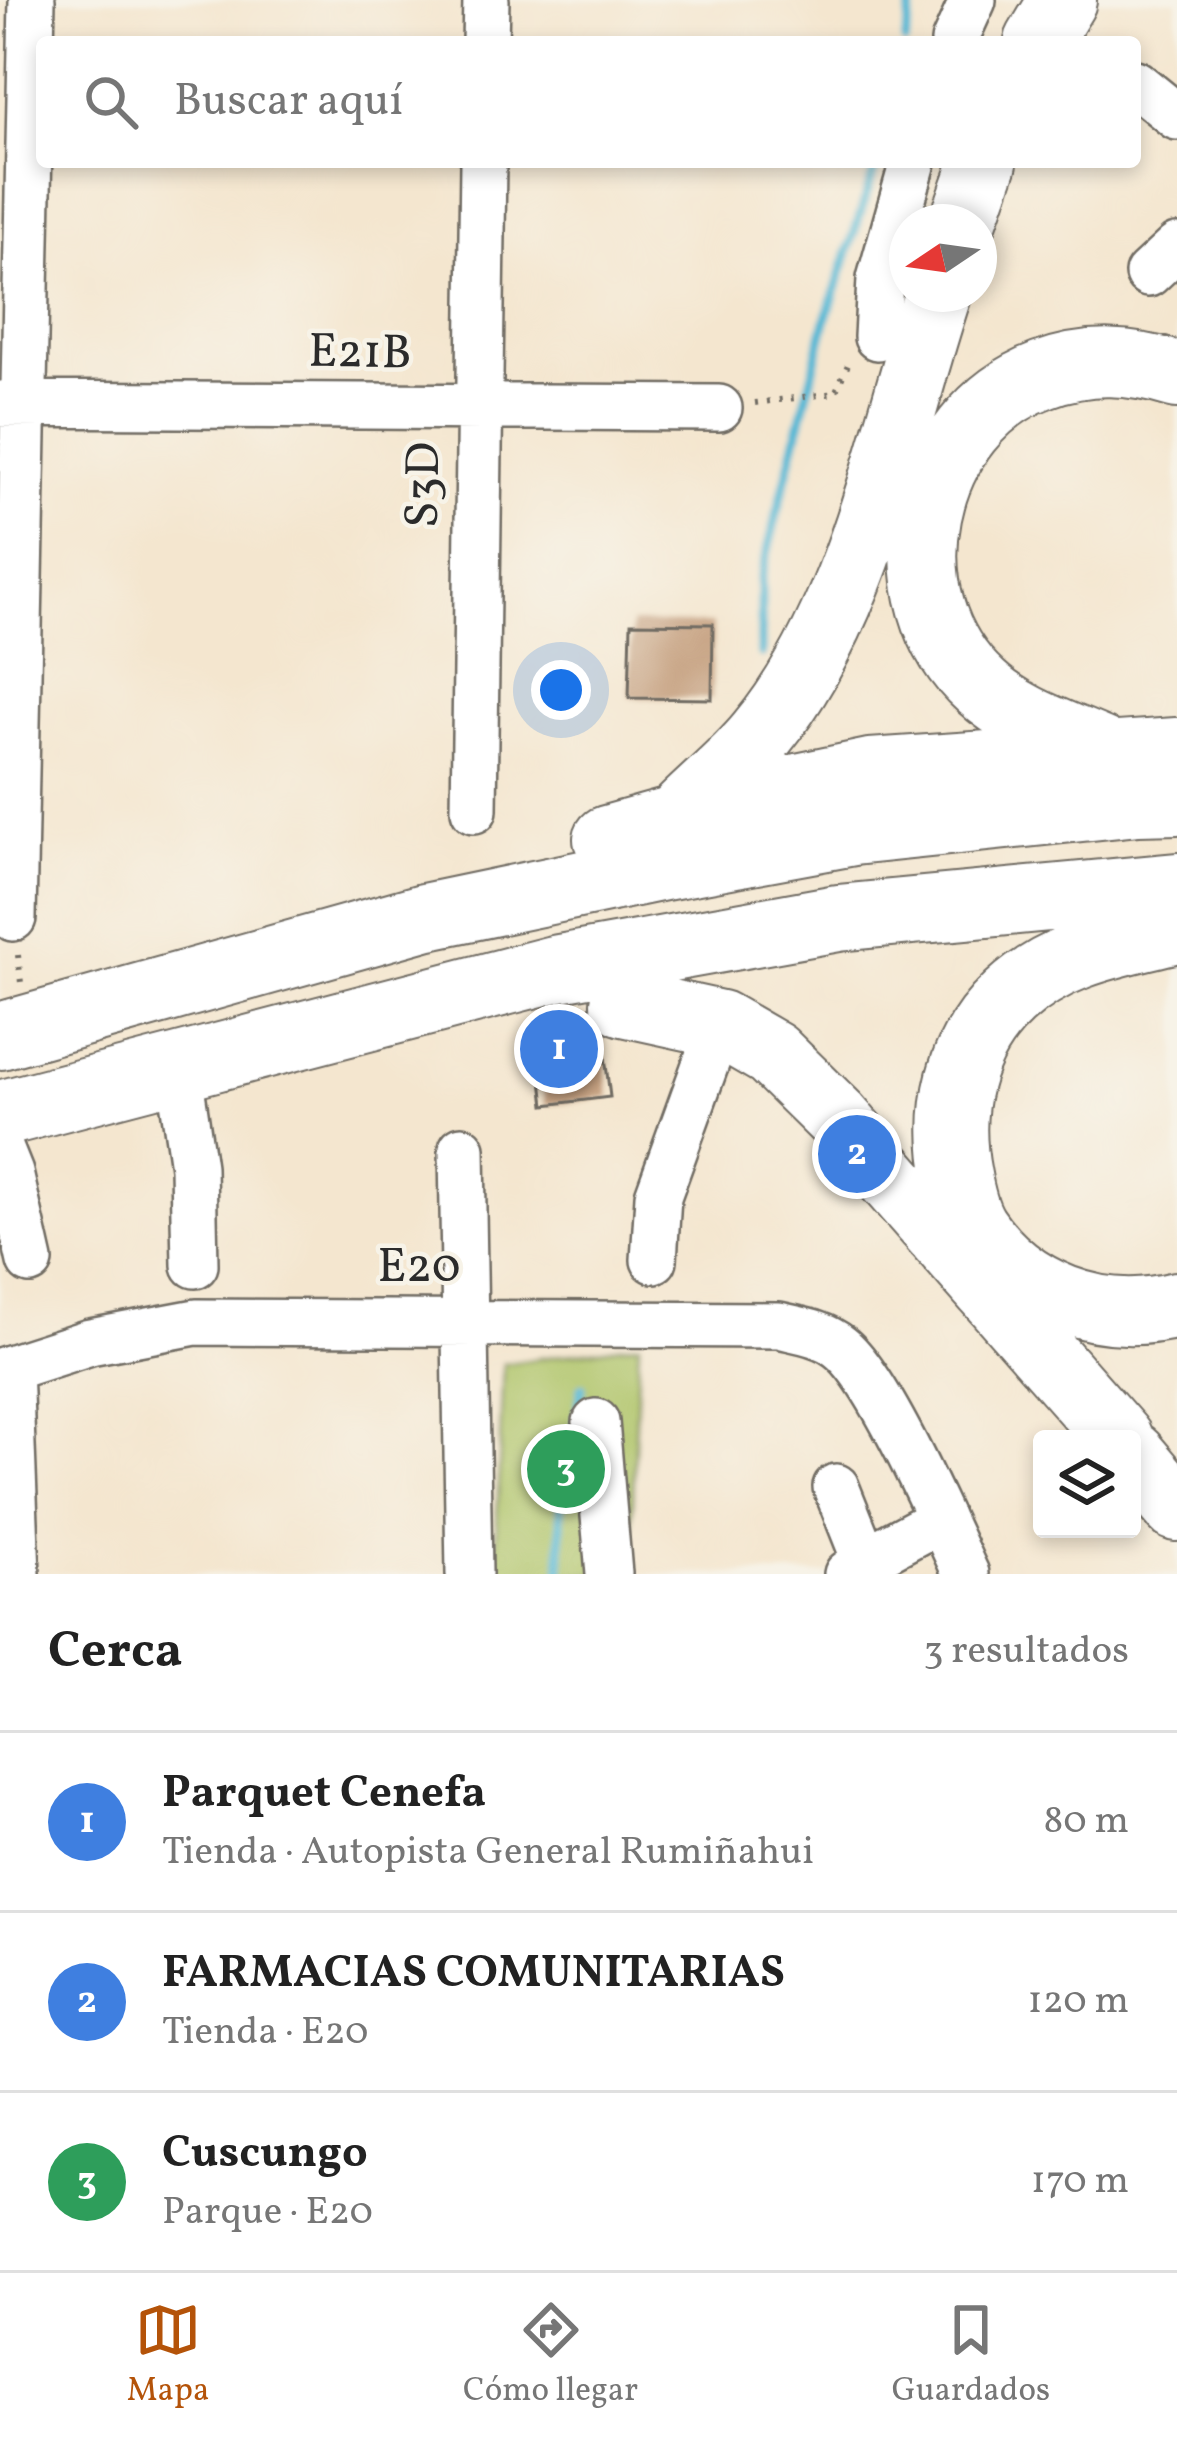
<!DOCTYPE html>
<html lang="es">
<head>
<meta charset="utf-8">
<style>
  body { margin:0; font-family:Vollkorn,serif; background:#f2f2f2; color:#222 }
  .controls { position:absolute; right:36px; bottom:36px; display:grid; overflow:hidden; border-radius:12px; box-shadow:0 6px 18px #0003 }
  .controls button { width:108px; height:108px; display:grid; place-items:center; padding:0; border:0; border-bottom:3px solid #e0e0e0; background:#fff; color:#222; font:60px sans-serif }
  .compass { position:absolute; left:889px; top:204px; width:108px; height:108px; border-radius:50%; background:#fff; box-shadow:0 6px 18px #0003; rotate:257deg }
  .you { position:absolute; left:561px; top:690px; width:42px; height:42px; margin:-30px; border:9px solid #fff; border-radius:50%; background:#1a73e8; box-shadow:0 0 0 18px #1a73e833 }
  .badge { display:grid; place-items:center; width:78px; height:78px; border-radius:50%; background:#b45309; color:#fff; font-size:39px; font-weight:700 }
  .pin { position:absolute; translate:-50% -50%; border:6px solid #fff; box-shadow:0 3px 12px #0006 }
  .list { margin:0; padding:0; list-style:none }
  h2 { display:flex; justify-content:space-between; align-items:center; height:156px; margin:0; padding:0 48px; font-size:51px }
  h2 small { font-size:39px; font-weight:400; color:#767676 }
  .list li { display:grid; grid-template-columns:78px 1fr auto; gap:36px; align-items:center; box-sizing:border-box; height:180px; padding:0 48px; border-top:3px solid #e0e0e0 }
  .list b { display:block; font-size:45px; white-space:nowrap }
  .list p { margin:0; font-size:39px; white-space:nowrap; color:#767676 }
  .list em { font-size:39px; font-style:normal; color:#767676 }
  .icon { flex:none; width:66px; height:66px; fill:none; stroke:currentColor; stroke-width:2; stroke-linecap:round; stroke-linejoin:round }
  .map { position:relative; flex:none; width:1177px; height:1574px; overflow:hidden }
  .search { position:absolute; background:#fff; box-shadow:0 6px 18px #0003; left:36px; right:36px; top:36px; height:132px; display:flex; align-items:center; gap:30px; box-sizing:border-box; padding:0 42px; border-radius:12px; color:#767676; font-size:45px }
  .sheet { height:696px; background:#fff }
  nav { display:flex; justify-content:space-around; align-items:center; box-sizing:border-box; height:168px; border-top:3px solid #e0e0e0; background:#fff; font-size:33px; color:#767676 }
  nav a { display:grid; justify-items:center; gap:6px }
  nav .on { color:#b45309 }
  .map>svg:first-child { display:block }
  .green { fill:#afc469; stroke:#6d784a; stroke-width:3 }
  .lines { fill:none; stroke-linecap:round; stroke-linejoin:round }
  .stream { stroke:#55b8d4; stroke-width:9 }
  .building { fill:#c6a181 }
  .minor-casing { stroke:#716c64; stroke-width:50 }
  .highway-casing { stroke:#716c64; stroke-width:70 }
  .path { stroke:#716c64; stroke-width:6; stroke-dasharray:3 9; stroke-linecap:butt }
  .minor { stroke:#fff; stroke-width:45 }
  .highway { stroke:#fff; stroke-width:66 }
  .labels { text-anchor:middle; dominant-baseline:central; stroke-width:9; stroke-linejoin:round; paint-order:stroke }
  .street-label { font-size:48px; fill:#2b2b2b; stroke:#f7f3e8 }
</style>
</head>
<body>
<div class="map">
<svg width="1177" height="1574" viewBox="0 0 1177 1574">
  <rect width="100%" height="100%" fill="#f7f3e8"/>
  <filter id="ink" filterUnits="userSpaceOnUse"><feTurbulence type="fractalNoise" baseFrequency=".00833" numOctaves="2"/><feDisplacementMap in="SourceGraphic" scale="24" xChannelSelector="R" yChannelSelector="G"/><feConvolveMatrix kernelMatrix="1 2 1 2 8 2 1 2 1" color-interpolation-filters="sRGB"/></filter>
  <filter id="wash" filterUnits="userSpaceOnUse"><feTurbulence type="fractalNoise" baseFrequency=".004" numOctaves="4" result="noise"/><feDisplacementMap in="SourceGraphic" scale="48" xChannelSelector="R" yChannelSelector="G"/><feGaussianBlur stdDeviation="2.7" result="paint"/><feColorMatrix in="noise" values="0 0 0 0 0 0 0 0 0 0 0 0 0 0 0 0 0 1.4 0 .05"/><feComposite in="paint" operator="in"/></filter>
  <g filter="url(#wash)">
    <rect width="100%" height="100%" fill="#f4e6cf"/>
    <path class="green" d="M639,1343L630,1574H495L503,1364Z"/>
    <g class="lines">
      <path class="stream" d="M905,42L913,0
        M761,654V578L826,320L877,162
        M561,1574V1509L582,1387"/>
    </g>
    <g id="blocks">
      <path class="building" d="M631,623L713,624L712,699L629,698Z
        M601,1024L610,1097L545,1105L536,1032Z"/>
    </g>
  </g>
  <g filter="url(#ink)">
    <use href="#blocks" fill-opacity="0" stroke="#716c64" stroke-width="3"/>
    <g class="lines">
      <defs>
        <path id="minor" d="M485,42L486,0
          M954,42L973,0
          M1135,83L1177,117
          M1148,274L1177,247
          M877,337L880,279L913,162
          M0,404L719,408
          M474,810L483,162
          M13,918L32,0
          M178,1066L193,1167L195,1265
          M0,1148L10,1173L30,1261
          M462,1149L469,1574
          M654,1260L658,1196L720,1024
          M9,1368L17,1574
          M0,1371L90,1342L196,1322L779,1325C799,1330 823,1333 840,1347C879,1377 943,1524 966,1574
          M596,1422L609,1574
          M836,1487L865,1560
          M847,1574L865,1560L941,1519"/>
        <path id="highway" d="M1038,42L1063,0
          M963,222L984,162
          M1102,751C1061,733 1014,718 981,687C882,598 919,421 1043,375C1089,358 1131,361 1177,375
          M681,814C707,788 737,764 760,736C860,616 890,439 938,294
          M607,839L778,791L870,772L1177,751
          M1177,929C1115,944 1057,953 1009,998C958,1045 945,1110 958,1176C961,1193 965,1213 975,1228C1020,1294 1100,1325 1177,1305
          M624,1003L720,1024L772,1054L837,1118L1119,1439
          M0,1036L424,917L664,867L853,832L1138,802L1177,801
          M0,1114L554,969L838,918L1177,886
          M1132,1455L1177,1508"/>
      </defs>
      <use href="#minor" class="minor-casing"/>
      <use href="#highway" class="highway-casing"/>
      <path class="path" d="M755,403L835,393L851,358
        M18,955L21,983"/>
      <use href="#minor" class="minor"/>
      <use href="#highway" class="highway"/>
    </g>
  </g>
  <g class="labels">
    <g class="street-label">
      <text transform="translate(360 354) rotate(1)">E21B</text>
      <text transform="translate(425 485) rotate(-89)">S3D</text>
      <text x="419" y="1268">E20</text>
    </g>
  </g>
</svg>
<div class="controls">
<button><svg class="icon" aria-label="layers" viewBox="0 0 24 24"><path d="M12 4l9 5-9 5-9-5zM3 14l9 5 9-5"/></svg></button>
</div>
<svg class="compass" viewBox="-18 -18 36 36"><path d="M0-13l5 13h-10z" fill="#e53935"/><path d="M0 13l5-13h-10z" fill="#767676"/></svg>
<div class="you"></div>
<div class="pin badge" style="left:559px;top:1049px;background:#3f7fe0">1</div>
<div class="pin badge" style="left:857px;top:1154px;background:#3f7fe0">2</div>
<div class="pin badge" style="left:566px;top:1469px;background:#2e9e5b">3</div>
<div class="search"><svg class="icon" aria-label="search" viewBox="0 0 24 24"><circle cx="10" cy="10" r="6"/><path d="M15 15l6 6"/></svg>Buscar aquí</div>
</div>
<section class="sheet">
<h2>Cerca<small>3 resultados</small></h2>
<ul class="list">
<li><span class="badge" style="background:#3f7fe0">1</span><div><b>Parquet Cenefa</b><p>Tienda · Autopista General Rumiñahui</p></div><em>80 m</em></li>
<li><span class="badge" style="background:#3f7fe0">2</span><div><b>FARMACIAS COMUNITARIAS</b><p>Tienda · E20</p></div><em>120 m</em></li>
<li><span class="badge" style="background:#2e9e5b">3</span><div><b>Cuscungo</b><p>Parque · E20</p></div><em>170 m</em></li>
</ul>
</section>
<nav>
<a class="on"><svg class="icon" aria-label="map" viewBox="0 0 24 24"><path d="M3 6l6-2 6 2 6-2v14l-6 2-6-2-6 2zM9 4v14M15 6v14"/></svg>Mapa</a>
<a><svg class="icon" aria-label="directions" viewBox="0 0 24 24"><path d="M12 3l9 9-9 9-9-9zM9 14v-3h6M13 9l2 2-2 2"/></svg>Cómo llegar</a>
<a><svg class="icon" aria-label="saved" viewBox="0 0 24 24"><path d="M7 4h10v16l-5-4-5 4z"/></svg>Guardados</a>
</nav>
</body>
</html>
